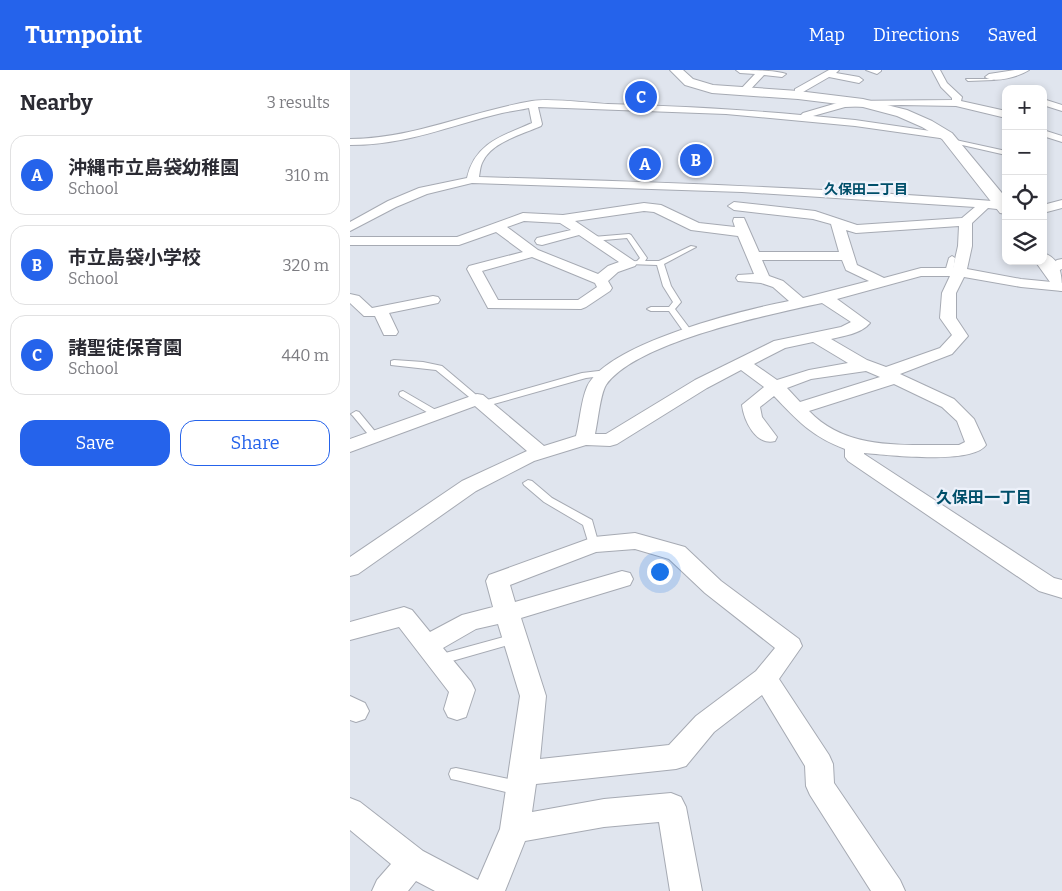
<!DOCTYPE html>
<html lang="en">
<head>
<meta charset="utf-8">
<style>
  body { margin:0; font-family:Bitter,"Noto Sans JP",serif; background:#f2f2f3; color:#2b2b33 }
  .controls { position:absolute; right:15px; top:15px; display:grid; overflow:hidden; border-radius:10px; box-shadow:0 2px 8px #0003 }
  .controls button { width:45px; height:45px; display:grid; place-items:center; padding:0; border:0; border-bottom:1px solid #e1e1e2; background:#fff; color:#2b2b33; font:25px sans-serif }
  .you { position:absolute; left:309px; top:501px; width:18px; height:18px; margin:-12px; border:4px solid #fff; border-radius:50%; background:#1a73e8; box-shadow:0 0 0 8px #1a73e833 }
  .badge { display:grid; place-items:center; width:32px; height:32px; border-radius:50%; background:#2563eb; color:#fff; font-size:16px; font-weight:700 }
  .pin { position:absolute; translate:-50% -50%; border:2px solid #fff; box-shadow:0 1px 5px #0006 }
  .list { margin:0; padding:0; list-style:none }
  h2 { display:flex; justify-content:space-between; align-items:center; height:65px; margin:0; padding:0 20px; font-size:21px }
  h2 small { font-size:16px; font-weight:400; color:#7c7c81 }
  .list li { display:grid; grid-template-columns:32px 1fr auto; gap:15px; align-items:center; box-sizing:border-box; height:80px; margin:0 10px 10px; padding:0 10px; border:1px solid #e1e1e2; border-radius:15px }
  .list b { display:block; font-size:19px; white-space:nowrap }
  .list p { margin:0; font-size:16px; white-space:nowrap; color:#7c7c81 }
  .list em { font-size:16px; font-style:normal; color:#7c7c81 }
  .actions { display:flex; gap:10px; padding:15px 20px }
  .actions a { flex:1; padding:11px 0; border:1px solid #2563eb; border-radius:15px; text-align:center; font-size:18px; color:#2563eb }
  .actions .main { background:#2563eb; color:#fff }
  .icon { flex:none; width:28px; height:28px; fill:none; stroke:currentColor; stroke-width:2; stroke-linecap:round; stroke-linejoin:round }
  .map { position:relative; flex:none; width:712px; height:821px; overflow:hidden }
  header { display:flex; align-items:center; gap:30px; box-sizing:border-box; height:70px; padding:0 25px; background:#2563eb; color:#fff }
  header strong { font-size:24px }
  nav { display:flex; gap:28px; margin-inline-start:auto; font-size:18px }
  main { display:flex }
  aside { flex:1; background:#fff }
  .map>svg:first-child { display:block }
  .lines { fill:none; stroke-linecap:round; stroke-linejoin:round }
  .lane-casing { stroke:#a6aab3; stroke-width:2 }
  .street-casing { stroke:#a6aab3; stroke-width:2 }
  .secondary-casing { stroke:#a6aab3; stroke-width:2 }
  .lane { fill:#fff; fill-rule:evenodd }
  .street { fill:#fff; fill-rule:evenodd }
  .secondary { fill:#fff; fill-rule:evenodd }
  .labels { text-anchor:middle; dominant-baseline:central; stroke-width:4.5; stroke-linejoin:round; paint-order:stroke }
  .far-neighbourhood-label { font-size:14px; font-weight:bold; fill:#004f6a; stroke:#eef2fb }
  .neighbourhood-label { font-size:16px; font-weight:bold; fill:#004f6a; stroke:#eef2fb }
</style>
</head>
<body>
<header>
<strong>Turnpoint</strong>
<nav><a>Map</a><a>Directions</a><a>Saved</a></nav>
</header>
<main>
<aside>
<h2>Nearby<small>3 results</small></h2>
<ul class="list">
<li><span class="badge">A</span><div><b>沖縄市立島袋幼稚園</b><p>School</p></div><em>310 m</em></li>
<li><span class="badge">B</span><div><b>市立島袋小学校</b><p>School</p></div><em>320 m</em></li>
<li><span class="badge">C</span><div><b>諸聖徒保育園</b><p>School</p></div><em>440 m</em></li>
</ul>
<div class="actions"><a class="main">Save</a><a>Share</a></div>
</aside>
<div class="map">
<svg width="712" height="821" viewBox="0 0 712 821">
  <rect width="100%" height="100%" fill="#e0e5ee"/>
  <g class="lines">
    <defs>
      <path id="lane" d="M616,9H642L644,10L618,11Z
        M601,69L656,81V85L599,72L598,71Z
        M279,164L281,165L297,188L295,191H309L341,176L346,177L314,194L321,216L331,232L325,239L343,263L342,265H336L319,241H301L297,239L301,237H319L323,232L313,216L307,195L278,194V192L287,191L290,188L277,168L243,171L240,169L243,167Z
        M602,186L605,188L603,202L599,204L595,202L599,188Z
        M44,290L73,292L92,296L131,329L130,331H124L86,300L41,295V291Z
        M257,300L260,301V305L236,308L133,337L129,334L130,332L232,303Z
        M53,321L91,343L93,345L91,347H85L50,326L49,324L50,322Z
        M6,341L9,342L28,365L30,367L28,369H22L3,346L1,344Z
        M178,410L182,411L202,428L242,450L249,475L248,478H240L233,455L194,432L174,415L173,413Z
        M165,564L169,566L171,569L169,572L88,595L84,594L82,590L84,586L88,585Z
        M106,698L168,711L173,713L175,718L173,723L168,725L106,710L101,709L99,704L101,699Z"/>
      <path id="street" d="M386,0C400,0 425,0 436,4L432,7L414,5L397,23L394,24L389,21L405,4L390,3Z
        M479,0H489L486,3L509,7L513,10L509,13L479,7L453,22L451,27H445V19Z
        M516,0H531V1L527,4Z
        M582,0H590L597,13L612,27L611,31L656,41V48L606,36L551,35L495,37L463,46L505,50L601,64L602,66L597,69L505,56L376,44L188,37L192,54L191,56C173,64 142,72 133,91C130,96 130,102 129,107C305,112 480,118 656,132V140L638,138L622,153V176L617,199L671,209L712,213V221L671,217L614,207L606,223V248L618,266L602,284L550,304L604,329L624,349L636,375C622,395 538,385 514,383V384L704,508L712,510V528L689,521L498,391L495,387V379C461,366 448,351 424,326L410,337L412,347L427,367L425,371C406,376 394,351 392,335L414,317L391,300L357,318L267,374L260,376L236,375L184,391L126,421L8,504L0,506V487L112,411L177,381L125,336L0,382V369L127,324L133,325L194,376L226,366C230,350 231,331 237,317C257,273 393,240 439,231L423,217L411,213L388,211L386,208L388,205L404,204L388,166L341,160L304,142L294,141L225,151L287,193L285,196L268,202L258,211L262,218L260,221L236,237L231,239L138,238L117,199L119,196L173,182L146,162L109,175H0V167H107L173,143L213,145L294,133L311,135L349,153L385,157L383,151L384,148H394L409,182H489L481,154L463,149L384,140L378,136L384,132L465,141L507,155L612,148L625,137L392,122L122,113L77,124L46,137L0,161V152L38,131L69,118L117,108C125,73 152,66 182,53L179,38C170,40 161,41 152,43C98,56 57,75 0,75V69C66,68 118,42 182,31C201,28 237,33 258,34C322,36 387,39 451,45L453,43L494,31L602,30V28L591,17ZM174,151L210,153L221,160L187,168L185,171L187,174L192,175L229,165L269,192L258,196L248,204L188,180L157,157ZM609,156L608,176L603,198H571L534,208L507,195L496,160L506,163ZM182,187L245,213L247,217L228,230H148L132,201ZM412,190H492L496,200L519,211L453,228L433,211L419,206ZM571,206H600L592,223L590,248L602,265L590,278L536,297L517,290L481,269C493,266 511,264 520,253L487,229ZM472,233L501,252L491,257L424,271L345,310L256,364H245C248,351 250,325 256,315C286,272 421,244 472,233ZM463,272L498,293L459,300L427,310L404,294L435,278ZM516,301L530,307L450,332L437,318L461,309ZM544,314L592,337L607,351L615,372L609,375C556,374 498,382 459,341Z
        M665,0H679C670,6 644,14 635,7L639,4Z
        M693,29L712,35V41L693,35Z
        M693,60L712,66V72L693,66Z
        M712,130V138L693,143V135Z
        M712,189V199L701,204L696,203L694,200L707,190Z
        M0,224L9,226L22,238L83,226L88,227L90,230L88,233L39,243L48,262L46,265H34L25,246H14L0,233Z
        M285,463L335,477L371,511L449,569L452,576L429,609L479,685L483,694L484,713L550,810L555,821H521L460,725L456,716L455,696L412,625L364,662L336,696L326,699L186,714L182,742L254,729L321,723L331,727L336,737L352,821H320L309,752L254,757L175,771L155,821H85L66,811L58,821H22L27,810L41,794L0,760V728L10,732L73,781L128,810L150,759L170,626L148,554L126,559L93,578L121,612L125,620L116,647L107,650L98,647L94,639L99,622L49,557L0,570V552L54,537L62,540L80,562L112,545L143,537L136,511L139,505L244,467ZM285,479L319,489L355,523L425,578L406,601L346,646L319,675L190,689L196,626L171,548L280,515L283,509L280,503L272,501L165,532L160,515L246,482Z
        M0,626L15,633L19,641L15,649L6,652L0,650Z"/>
      <path id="secondary" d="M320,0H333L343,9L363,15L448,21L513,29L557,40L582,51L602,63L656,128V144L650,143L592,69L572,57L547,46L513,37L448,29L362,23L335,15Z
        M693,183C711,188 712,206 712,221L705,219L685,191H693Z"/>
    </defs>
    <use href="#lane" class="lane-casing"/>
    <use href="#street" class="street-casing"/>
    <use href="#secondary" class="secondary-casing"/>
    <use href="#lane" class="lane"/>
    <use href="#street" class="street"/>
    <use href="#secondary" class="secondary"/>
  </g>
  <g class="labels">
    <g class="far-neighbourhood-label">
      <text x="516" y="119">久保田二丁目</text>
    </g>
    <g class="neighbourhood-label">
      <text x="634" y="427">久保田一丁目</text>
    </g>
  </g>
</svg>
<div class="controls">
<button>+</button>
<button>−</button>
<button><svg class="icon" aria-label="locate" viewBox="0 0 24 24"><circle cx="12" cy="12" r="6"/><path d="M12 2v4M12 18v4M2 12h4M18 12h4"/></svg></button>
<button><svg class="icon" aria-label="layers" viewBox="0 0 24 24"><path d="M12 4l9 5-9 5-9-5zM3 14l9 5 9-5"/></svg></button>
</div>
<div class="you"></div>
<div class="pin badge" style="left:295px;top:94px">A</div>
<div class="pin badge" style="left:346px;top:90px">B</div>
<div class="pin badge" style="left:291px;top:27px">C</div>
</div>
</main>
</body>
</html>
